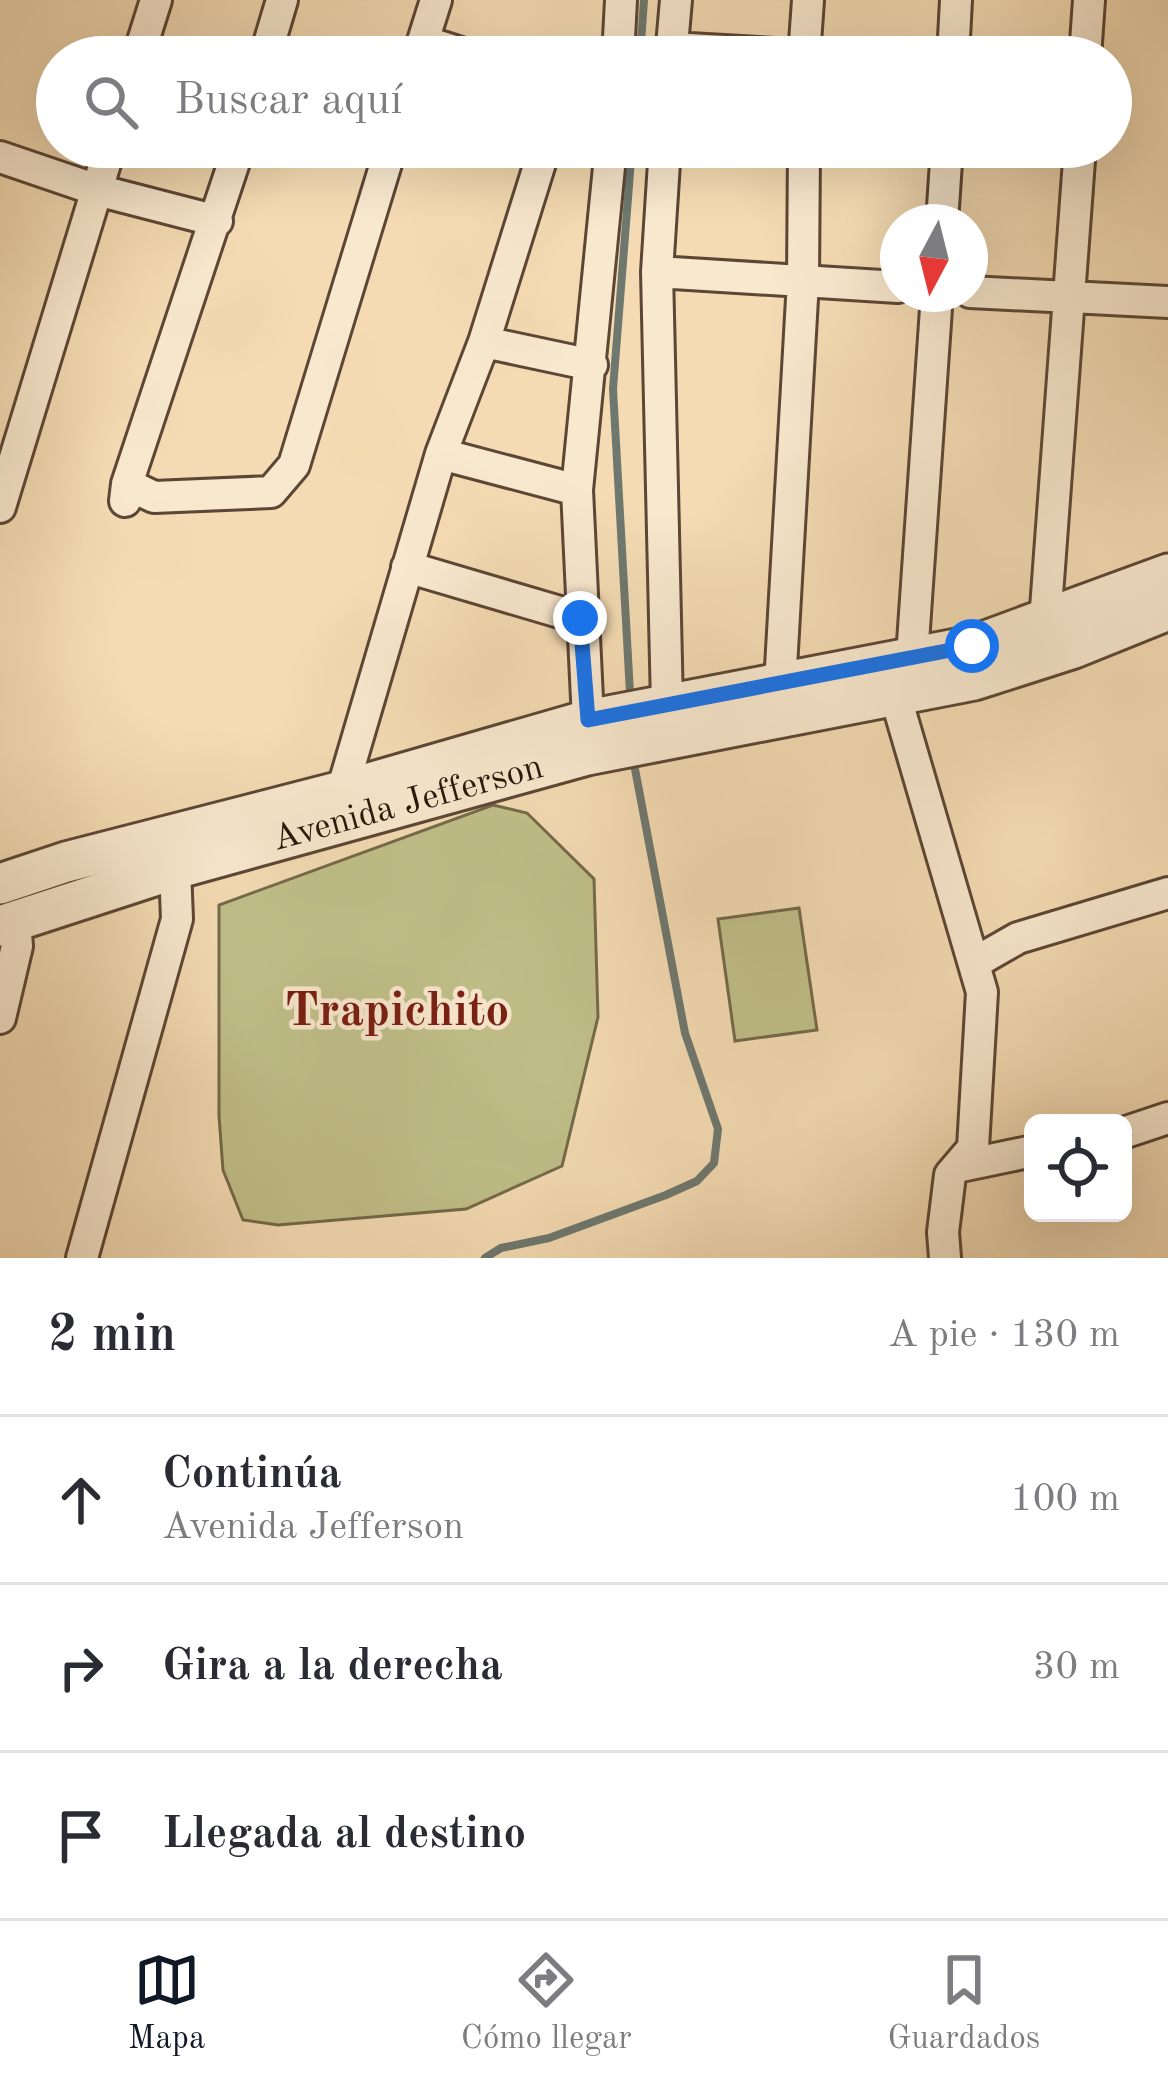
<!DOCTYPE html>
<html lang="es">
<head>
<meta charset="utf-8">
<style>
  body { margin:0; font-family:"Old Standard TT",serif; background:#f2f2f3; color:#2b2b33 }
  .controls { position:absolute; right:36px; bottom:36px; display:grid; overflow:hidden; border-radius:18px; box-shadow:0 12px 48px #0002 }
  .controls button { width:108px; height:108px; display:grid; place-items:center; padding:0; border:0; border-bottom:3px solid #e1e1e2; background:#fff; color:#2b2b33; font:60px sans-serif }
  .compass { position:absolute; left:880px; top:204px; width:108px; height:108px; border-radius:50%; background:#fff; box-shadow:0 12px 48px #0002; rotate:187deg }
  .stop { position:absolute; width:36px; height:36px; margin:-27px; border:9px solid #1a73e8; border-radius:50%; background:#fff }
  .stop.end { background:#1a73e8; border-color:#fff; box-shadow:0 3px 12px #0008 }
  .list { margin:0; padding:0; list-style:none }
  h2 { display:flex; justify-content:space-between; align-items:center; height:156px; margin:0; padding:0 48px; font-size:51px }
  h2 small { font-size:39px; font-weight:400; color:#7c7c81 }
  .list li { display:grid; grid-template-columns:78px 1fr auto; gap:36px; align-items:center; box-sizing:border-box; height:168px; padding:0 48px; border-top:3px solid #e1e1e2 }
  .list b { display:block; font-size:45px; white-space:nowrap }
  .list p { margin:0; font-size:39px; white-space:nowrap; color:#7c7c81 }
  .list em { font-size:39px; font-style:normal; color:#7c7c81 }
  .icon { flex:none; width:66px; height:66px; fill:none; stroke:currentColor; stroke-width:2; stroke-linecap:round; stroke-linejoin:round }
  .map { position:relative; flex:none; width:1168px; height:1258px; overflow:hidden }
  .search { position:absolute; background:#fff; box-shadow:0 12px 48px #0002; left:36px; right:36px; top:36px; height:132px; display:flex; align-items:center; gap:30px; box-sizing:border-box; padding:0 42px; border-radius:66px; color:#7c7c81; font-size:45px }
  .sheet { height:660px; background:#fff }
  nav { display:flex; justify-content:space-around; align-items:center; box-sizing:border-box; height:168px; border-top:3px solid #e1e1e2; background:#fff; font-size:33px; color:#7c7c81 }
  nav a { display:grid; justify-items:center; gap:6px }
  nav .on { color:#111827 }
  .map>svg:first-child { display:block }
  .green { fill:#c0bf89; stroke:#746a4a; stroke-width:3 }
  .lines { fill:none; stroke-linecap:round; stroke-linejoin:round }
  .stream { stroke:#6e786f; stroke-width:8 }
  .minor-casing { stroke:#5c4635; stroke-width:36 }
  .tertiary-casing { stroke:#5c4635; stroke-width:45 }
  .minor { stroke:#f8e8ce; stroke-width:30 }
  .tertiary { stroke:#f8e8ce; stroke-width:39 }
  .route { stroke:#1a73e8; stroke-width:15 }
  .labels { text-anchor:middle; dominant-baseline:central; stroke-width:9; stroke-linejoin:round; paint-order:stroke }
  .street-label { font-size:36px; fill:#29150b; stroke:#f8e8ce }
  .district-label { font-size:48px; font-weight:bold; fill:#7a1f14; stroke:#f8e8ce }
</style>
</head>
<body>
<div class="map">
<svg width="1168" height="1258" viewBox="0 0 1168 1258">
  <rect width="100%" height="100%" fill="#f4dbb3"/>
  <filter id="stains"><feTurbulence type="fractalNoise" baseFrequency=".00167" numOctaves="4"/><feColorMatrix values="0 0 0 0 .2 0 0 0 0 .09 0 0 0 0 .02 0 0 0 .5 -.17"/></filter>
  <radialGradient id="worn" r=".72"><stop offset=".6" stop-color="#630" stop-opacity="0"/><stop offset="1" stop-color="#630" stop-opacity=".3"/></radialGradient>
  <path class="green" d="M493,805L527,813L594,879L598,1017L562,1166L466,1209L278,1225L243,1220L223,1170L219,1116V905Z
    M799,908L817,1030L735,1041L718,919Z"/>
  <g class="lines">
    <path class="stream" d="M640,57L644,0
      M630,693L613,389L632,147
      M485,1258L501,1248L549,1238L666,1195L697,1181L714,1163L718,1129L685,1033L635,769"/>
    <defs>
      <path id="minor" d="M423,41L473,57
        M672,48L826,57
        M138,57L156,0
        M265,57L282,0
        M418,57L436,0
        M618,57L621,0
        M671,57L676,0
        M804,57L808,0
        M953,57L956,0
        M1085,57L1089,0
        M665,147L657,272L667,705
        M0,157L97,190L217,221
        M942,222L947,147
        M657,272L898,287
        M970,292L1168,302
        M484,342L592,365
        M441,454L577,490
        M127,484L154,497L271,492L294,465L391,147
        M125,501L127,484L239,147
        M0,507L110,147
        M407,567L580,618
        M1045,622L1080,147
        M912,657L937,294
        M780,685L803,281L804,147
        M896,698L982,992L973,1148L950,1175L943,1232L945,1258
        M588,720L577,490L611,147
        M342,791L441,454L484,342L545,147
        M976,962L1018,938L1168,893
        M0,1018L17,946L15,921
        M1123,1133L1168,1118
        M961,1166L1033,1151
        M82,1258L177,919L175,869"/>
      <g id="tertiary">
        <path d="M0,884L66,862L342,791L588,720L972,646L1168,574"/>
        <path id="s1" d="M0,926L175,869L587,755L974,680L1074,648L1168,610"/>
      </g>
    </defs>
    <use href="#minor" class="minor-casing"/>
    <use href="#tertiary" class="tertiary-casing"/>
    <use href="#minor" class="minor"/>
    <use href="#tertiary" class="tertiary"/>
  </g>
  <g class="lines">
    <path class="route" d="M580,618L588,720L972,646"/>
  </g>
  <g class="labels">
    <g class="street-label">
      <text stroke="none"><textPath href="#s1" startOffset="426">Avenida Jefferson</textPath></text>
    </g>
    <g class="district-label">
      <text x="397" y="1012">Trapichito</text>
    </g>
  </g>
  <rect width="100%" height="100%" filter="url(#stains)"/>
  <rect width="100%" height="100%" fill="url(#worn)"/>
</svg>
<div class="controls">
<button><svg class="icon" aria-label="locate" viewBox="0 0 24 24"><circle cx="12" cy="12" r="6"/><path d="M12 2v4M12 18v4M2 12h4M18 12h4"/></svg></button>
</div>
<svg class="compass" viewBox="-18 -18 36 36"><path d="M0-13l5 13h-10z" fill="#e53935"/><path d="M0 13l5-13h-10z" fill="#7c7c81"/></svg>
<div class="stop" style="left:972px;top:646px"></div>
<div class="stop end" style="left:580px;top:618px"></div>
<div class="search"><svg class="icon" aria-label="search" viewBox="0 0 24 24"><circle cx="10" cy="10" r="6"/><path d="M15 15l6 6"/></svg>Buscar aquí</div>
</div>
<section class="sheet">
<h2>2 min<small>A pie · 130 m</small></h2>
<ul class="list">
<li><svg class="icon" aria-label="ahead" viewBox="0 0 24 24"><path d="M12 20V5M6 11l6-6 6 6"/></svg><div><b>Continúa</b><p>Avenida Jefferson</p></div><em>100 m</em></li>
<li><svg class="icon" aria-label="right" viewBox="0 0 24 24"><path d="M7 20v-9h11M14 6l5 5-5 5"/></svg><div><b>Gira a la derecha</b></div><em>30 m</em></li>
<li><svg class="icon" aria-label="arrive" viewBox="0 0 24 24"><path d="M6 21V4h12l-3 4 3 4H6"/></svg><div><b>Llegada al destino</b></div></li>
</ul>
</section>
<nav>
<a class="on"><svg class="icon" aria-label="map" viewBox="0 0 24 24"><path d="M3 6l6-2 6 2 6-2v14l-6 2-6-2-6 2zM9 4v14M15 6v14"/></svg>Mapa</a>
<a><svg class="icon" aria-label="directions" viewBox="0 0 24 24"><path d="M12 3l9 9-9 9-9-9zM9 14v-3h6M13 9l2 2-2 2"/></svg>Cómo llegar</a>
<a><svg class="icon" aria-label="saved" viewBox="0 0 24 24"><path d="M7 4h10v16l-5-4-5 4z"/></svg>Guardados</a>
</nav>
</body>
</html>
